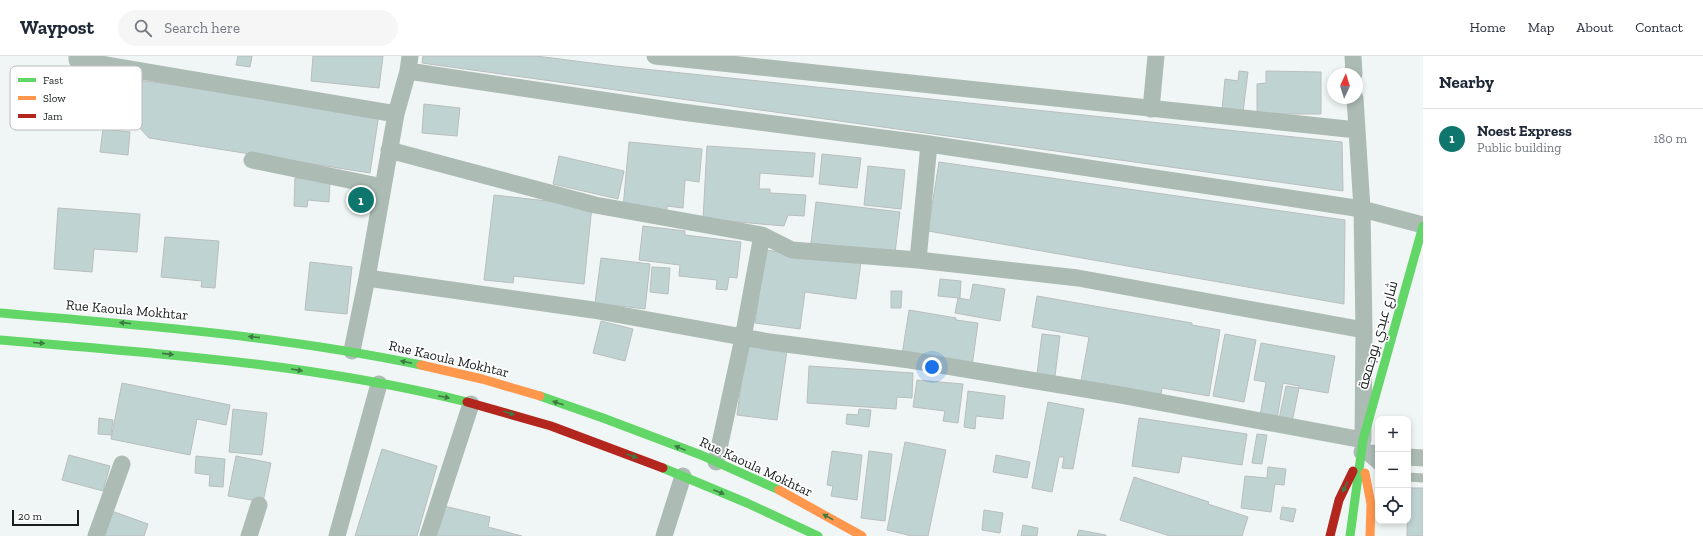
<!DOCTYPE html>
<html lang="en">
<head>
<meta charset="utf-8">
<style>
  body { margin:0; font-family:"Zilla Slab",Cairo,serif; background:#f6f6f7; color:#1f2937 }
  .controls { position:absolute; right:12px; bottom:12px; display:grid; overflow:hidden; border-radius:8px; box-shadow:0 2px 6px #0003 }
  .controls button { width:36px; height:36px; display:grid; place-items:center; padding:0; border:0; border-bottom:1px solid #e0e1e3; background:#fff; color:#1f2937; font:20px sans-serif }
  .compass { position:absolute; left:1327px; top:12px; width:36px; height:36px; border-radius:50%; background:#fff; box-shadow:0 2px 6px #0003; rotate:4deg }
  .scale { position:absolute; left:12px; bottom:10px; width:67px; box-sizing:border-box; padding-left:4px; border:2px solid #1a1e1e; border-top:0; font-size:11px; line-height:14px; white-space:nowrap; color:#1a1e1e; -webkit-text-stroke:3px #fff; paint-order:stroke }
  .you { position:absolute; left:932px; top:311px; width:14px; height:14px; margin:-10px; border:3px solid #fff; border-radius:50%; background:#1a73e8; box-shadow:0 0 0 6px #1a73e833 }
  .badge { display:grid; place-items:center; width:26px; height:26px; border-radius:50%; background:#0f766e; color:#fff; font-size:13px; font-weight:700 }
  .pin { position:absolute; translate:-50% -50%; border:2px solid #fff; box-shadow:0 1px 4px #0006 }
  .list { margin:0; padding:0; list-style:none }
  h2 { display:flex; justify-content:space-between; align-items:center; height:52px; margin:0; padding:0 16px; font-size:17px }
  h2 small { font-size:13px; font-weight:400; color:#747a83 }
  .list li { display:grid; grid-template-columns:26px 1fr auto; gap:12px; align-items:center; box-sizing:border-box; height:60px; padding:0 16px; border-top:1px solid #e0e1e3 }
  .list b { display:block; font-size:15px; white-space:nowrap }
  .list p { margin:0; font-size:13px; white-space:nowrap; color:#747a83 }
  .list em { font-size:13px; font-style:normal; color:#747a83 }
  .icon { flex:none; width:22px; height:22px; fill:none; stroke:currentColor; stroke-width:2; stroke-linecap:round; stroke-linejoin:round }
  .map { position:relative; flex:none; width:1423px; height:480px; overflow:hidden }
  header { display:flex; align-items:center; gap:24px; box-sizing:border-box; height:56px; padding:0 20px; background:#fff; border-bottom:1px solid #e0e1e3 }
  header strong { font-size:19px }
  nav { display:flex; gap:22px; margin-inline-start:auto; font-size:14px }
  .search { width:280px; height:36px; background:#f6f6f7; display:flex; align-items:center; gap:10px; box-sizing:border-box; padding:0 14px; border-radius:22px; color:#747a83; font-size:15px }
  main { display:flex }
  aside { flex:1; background:#fff }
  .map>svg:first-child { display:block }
  .building { fill:#c0d3d3; stroke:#b9bebd }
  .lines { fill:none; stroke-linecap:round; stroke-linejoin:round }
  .lane { stroke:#acbbb4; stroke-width:9 }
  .street { stroke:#acbbb4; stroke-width:17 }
  .fast { stroke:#63d668; stroke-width:9 }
  .slow { stroke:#ff974d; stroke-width:9 }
  .jam { stroke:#b3261e; stroke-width:9 }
  .oneway { fill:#3e7a43 }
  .labels { text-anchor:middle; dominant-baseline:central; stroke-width:3.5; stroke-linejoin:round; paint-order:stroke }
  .street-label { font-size:14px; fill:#1a1e1e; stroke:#fff }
  .key { fill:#fff; stroke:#babcbc; stroke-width:1 }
  .key-label { font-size:11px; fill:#1a1e1e }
</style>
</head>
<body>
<header>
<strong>Waypost</strong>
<div class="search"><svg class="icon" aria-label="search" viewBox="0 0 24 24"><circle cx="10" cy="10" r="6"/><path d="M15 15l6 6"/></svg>Search here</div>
<nav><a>Home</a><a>Map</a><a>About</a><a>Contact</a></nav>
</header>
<main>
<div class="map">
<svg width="1423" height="480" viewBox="0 0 1423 480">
  <rect width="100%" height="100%" fill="#f0f6f5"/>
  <path class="building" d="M238,0H252L250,11L236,9Z
    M313,0H383L379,32L311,25Z
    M423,0H536L615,10L1342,86L1343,135L422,7Z
    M1239,15L1248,16L1243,56L1222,54L1225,23L1238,25Z
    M1266,15L1321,16V58H1257V28L1266,27Z
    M89,17L379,58L370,117L149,82Z
    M424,48L460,52L457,80L422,77Z
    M103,73L130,76L128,99L100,96Z
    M629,86L702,93L699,126L685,124L683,152L667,150V156L623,152Z
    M707,90L815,97L813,121L760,117L759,133H770V137L806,139L804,160L788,159L784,170L703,163Z
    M822,98L861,102L857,132L819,128Z
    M559,100L624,115L618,143L553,128Z
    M939,106L1345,164L1344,248L928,175Z
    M868,110L905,114L901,153L864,149Z
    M295,122L330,124L329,146L308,144L307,151L294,150Z
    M494,139L592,150L584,228L514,220L513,227L484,224Z
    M816,146L900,156L895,197L811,187Z
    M58,152L140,158L137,196L94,193L92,216L54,213Z
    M643,170L685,175V179L741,186L737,222L729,221L727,234L716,233L717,224L679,220L680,209L639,204Z
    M165,181L219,185L215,232L201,231L202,225L161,221Z
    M765,194L861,206L856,243L805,236L800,273L755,267Z
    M601,202L650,208L645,253L595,247Z
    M310,206L352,211L347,258L305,254Z
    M652,211L670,212L668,238L650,236Z
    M940,223L961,225L960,242L938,240Z
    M973,228L1005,233L1000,265L955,257L958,242L970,244Z
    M891,235H902L901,252H891Z
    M1037,240L1192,267V269L1220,274L1209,340L1162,332L1161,339L1081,325L1089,281L1032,271Z
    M909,254L956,262V264L978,267L972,310L902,299Z
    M601,265L633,273L625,305L593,297Z
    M1042,278L1060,280L1055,320L1037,318Z
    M1225,278L1256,284L1244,346L1213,340Z
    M1261,287L1335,300L1328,337L1299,332V330L1283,327L1277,363L1260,360L1266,326L1254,324Z
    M746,289L787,294L777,364L737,359Z
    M809,310L913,317L912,342L897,341L896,353L807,347Z
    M917,324L963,328L958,367L943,365L945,355L913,351Z
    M122,327L230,349L226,369L197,363L190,399L111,383Z
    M1286,330L1299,332L1292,366L1279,363Z
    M968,335L1005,340L1003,363L976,360L975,373L964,371Z
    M1048,346L1084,353L1073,413L1062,412L1064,401H1059L1052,436L1032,432Z
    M233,353L267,357L262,399L229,396Z
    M859,353L871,354L869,371L846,368L847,358L858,359Z
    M99,362L113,364L111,379L98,378Z
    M1139,362L1247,378L1242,409L1182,400L1179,417L1132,410Z
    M1257,378L1267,379L1262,408L1252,407Z
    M905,386L946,394L928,480H908V479L887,474Z
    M382,393L437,410L417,480H355Z
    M832,395L862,399L857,444L831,440L833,430L827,429Z
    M869,395L892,398L885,465L861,462Z
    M69,399L110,410L103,435L62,424Z
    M996,399L1030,406L1027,422L993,416Z
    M196,400L225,403L223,431L209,430L210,419L195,417Z
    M236,400L271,407L263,446L228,440Z
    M1268,411L1286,413L1284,429L1275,428L1271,456L1241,452L1245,420L1267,422Z
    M1134,421L1209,446L1208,448L1248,461L1242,480H1170L1120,464Z
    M1408,432H1423V480H1407Z
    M444,450L490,461L488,471L522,480H436Z
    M1282,451L1296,453L1293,466L1280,463Z
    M109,454L148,468L144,480H100Z
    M984,454L1003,457L1000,477L982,474Z
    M1023,469L1038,472L1037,480H1021Z
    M1079,474L1106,479V480H1077Z"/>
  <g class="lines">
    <path class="lane" d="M1364,398L1378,410
      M1408,421L1423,422"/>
    <path class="street" d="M77,0V4L396,58
      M655,0L1357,74
      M1353,0L1354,18
      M408,15L682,56L929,88L1362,153L1423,169
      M1151,53L1156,0
      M389,94L595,149L762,179L792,194L918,204L1078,222L1364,274
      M252,104L383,131
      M918,204L929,88
      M367,222L593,254L770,286L910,304L1121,339L1363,384L1364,274L1362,153L1355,42
      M352,295L367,222L396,58L408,15L410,0
      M1362,396L1378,398
      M1408,401L1423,402
      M716,406L743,282L762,179
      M96,480L122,408
      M249,480L259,449
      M337,480L379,328
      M428,480L471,348
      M664,480L683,420"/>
    <path class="fast" d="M0,257C141,269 282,280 421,309
      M0,284C156,297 315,308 467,346
      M540,340L603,362L701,399L779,434
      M663,412L747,447L818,480
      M1350,480L1363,384L1423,170"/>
    <path class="slow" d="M421,309L482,323L540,340
      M1365,417L1371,448L1370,480
      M779,434L862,480"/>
    <path class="jam" d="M467,346L551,370L663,412
      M1330,480L1339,444L1353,415"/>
  </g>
  <defs><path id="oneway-solid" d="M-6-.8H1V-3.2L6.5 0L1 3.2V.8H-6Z"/></defs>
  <g class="oneway">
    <use href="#oneway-solid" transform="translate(125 267) rotate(-175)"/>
    <use href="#oneway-solid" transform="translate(254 281) rotate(-174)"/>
    <use href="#oneway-solid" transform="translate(39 287) rotate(5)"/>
    <use href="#oneway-solid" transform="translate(168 298) rotate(6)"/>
    <use href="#oneway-solid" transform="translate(406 306) rotate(-168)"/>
    <use href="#oneway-solid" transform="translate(297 314) rotate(9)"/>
    <use href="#oneway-solid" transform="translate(444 341) rotate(12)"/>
    <use href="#oneway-solid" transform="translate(558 347) rotate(-162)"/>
    <use href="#oneway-solid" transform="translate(509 357) rotate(17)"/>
    <use href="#oneway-solid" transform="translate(680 392) rotate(-158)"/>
    <use href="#oneway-solid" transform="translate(632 400) rotate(20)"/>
    <use href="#oneway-solid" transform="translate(1345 431) rotate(116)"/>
    <use href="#oneway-solid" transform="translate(719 436) rotate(23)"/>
    <use href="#oneway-solid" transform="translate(828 461) rotate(-151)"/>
  </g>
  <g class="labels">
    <g class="street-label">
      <text transform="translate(127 254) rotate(5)">Rue Kaoula Mokhtar</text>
      <text transform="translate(1378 279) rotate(-74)">شارع عبدي بوجمعة</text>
      <text transform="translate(449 303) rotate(13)">Rue Kaoula Mokhtar</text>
      <text transform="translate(756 411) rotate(25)">Rue Kaoula Mokhtar</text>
    </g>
  </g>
  <rect x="10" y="10" width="132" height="64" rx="6" class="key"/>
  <rect x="18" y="22" width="18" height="4" fill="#63d668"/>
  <rect x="18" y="40" width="18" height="4" fill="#ff974d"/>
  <rect x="18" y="58" width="18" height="4" fill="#b3261e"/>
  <g class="key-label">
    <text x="43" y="28">Fast</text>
    <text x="43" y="46">Slow</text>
    <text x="43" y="64">Jam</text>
  </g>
</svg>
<div class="controls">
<button>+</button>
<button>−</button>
<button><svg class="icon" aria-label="locate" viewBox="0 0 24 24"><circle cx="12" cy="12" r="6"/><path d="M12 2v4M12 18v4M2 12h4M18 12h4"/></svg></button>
</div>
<svg class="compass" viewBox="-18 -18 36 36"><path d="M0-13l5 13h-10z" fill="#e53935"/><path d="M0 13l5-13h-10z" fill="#747a83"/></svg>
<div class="scale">20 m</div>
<div class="you"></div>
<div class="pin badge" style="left:361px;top:144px">1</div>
</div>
<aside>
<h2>Nearby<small></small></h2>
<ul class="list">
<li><span class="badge">1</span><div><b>Noest Express</b><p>Public building</p></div><em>180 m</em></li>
</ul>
</aside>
</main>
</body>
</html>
